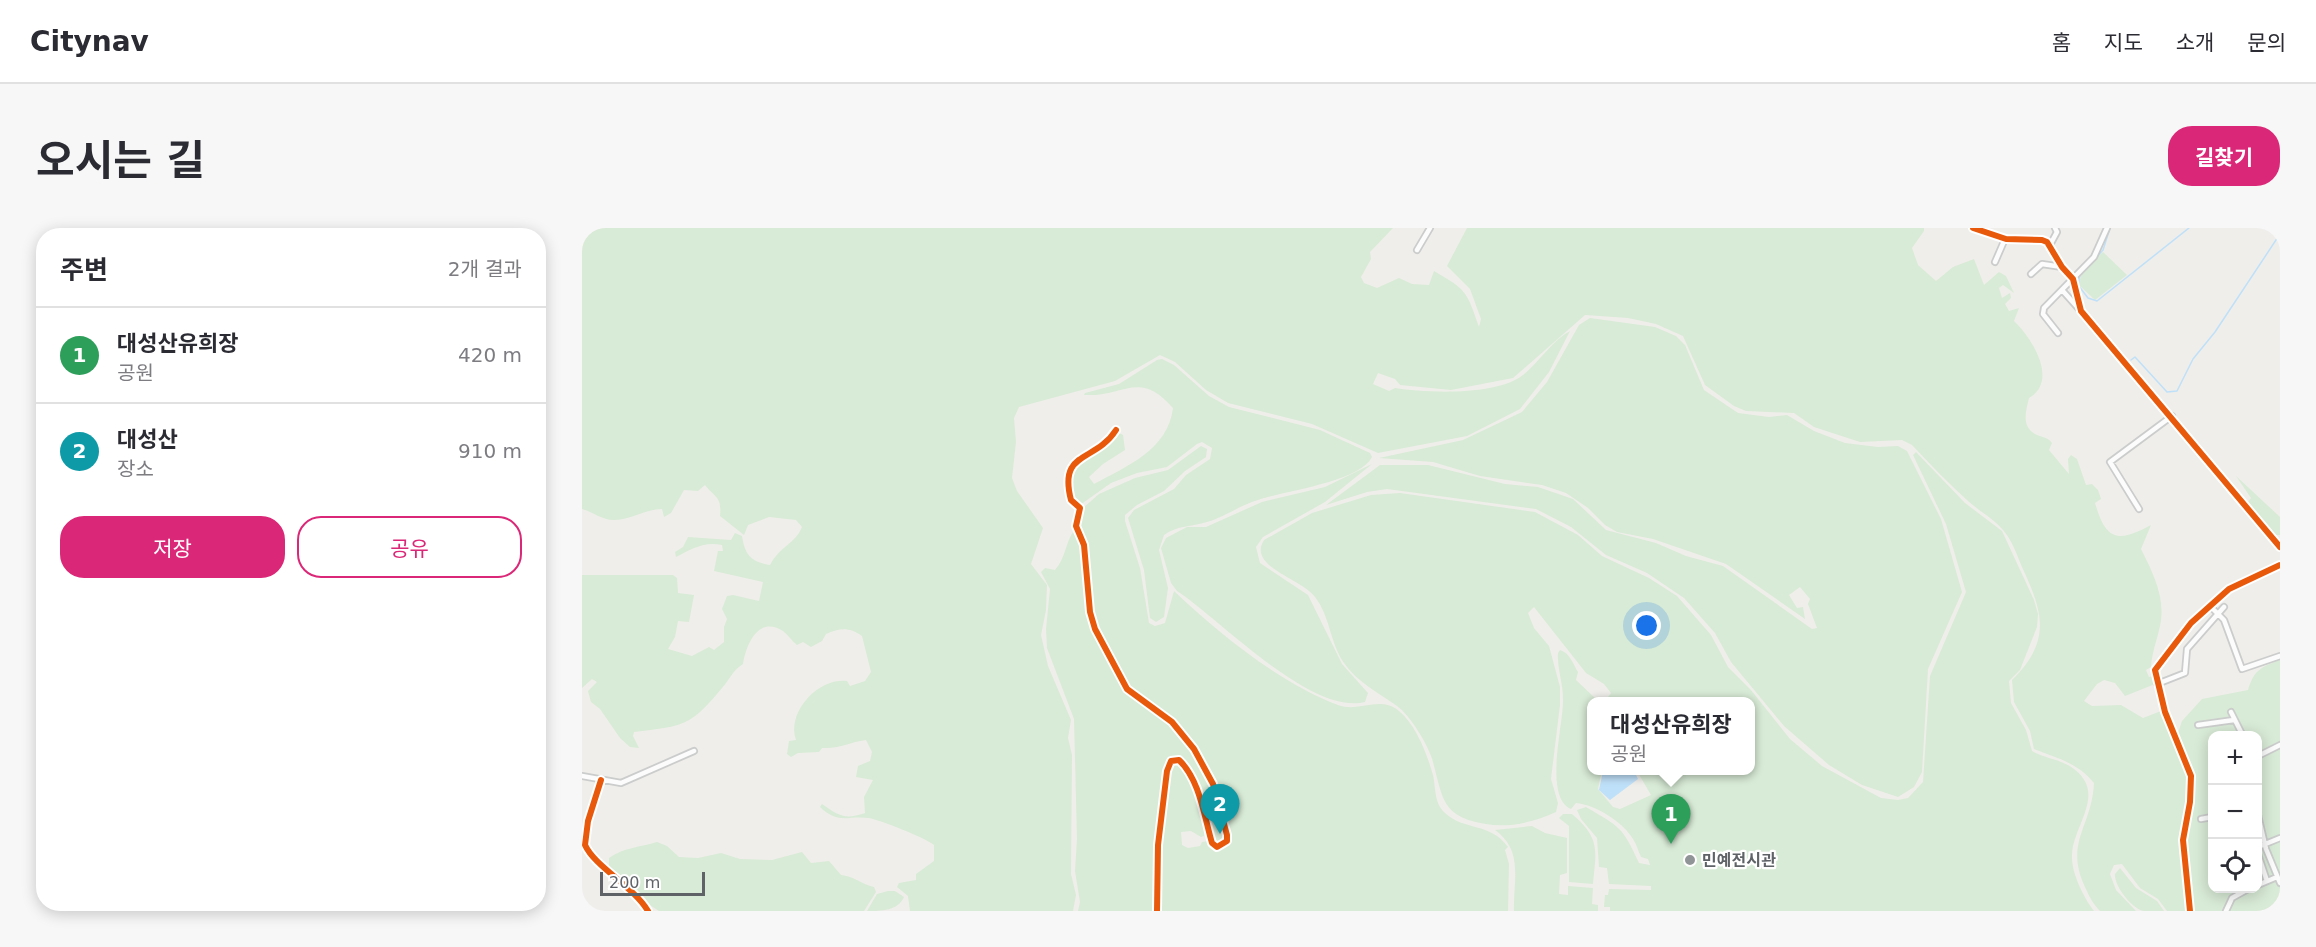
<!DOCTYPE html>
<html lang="ko">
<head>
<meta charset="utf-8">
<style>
  body { margin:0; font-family:"DejaVu Sans","Noto Sans KR",sans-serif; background:#f7f7f7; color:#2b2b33 }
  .controls { position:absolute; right:18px; bottom:18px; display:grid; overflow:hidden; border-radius:12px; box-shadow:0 3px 15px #0003 }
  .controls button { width:54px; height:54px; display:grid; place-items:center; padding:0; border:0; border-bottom:2px solid #e1e1e2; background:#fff; color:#2b2b33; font:30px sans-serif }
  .scale { position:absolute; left:18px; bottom:15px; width:105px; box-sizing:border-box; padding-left:6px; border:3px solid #5f6368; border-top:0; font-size:16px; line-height:21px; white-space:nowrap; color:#5f6368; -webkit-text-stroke:4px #fff; paint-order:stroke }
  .you { position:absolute; left:1065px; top:398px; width:21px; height:21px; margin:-15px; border:4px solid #fff; border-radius:50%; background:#1a73e8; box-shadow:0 0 0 9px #1a73e833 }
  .badge { display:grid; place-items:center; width:39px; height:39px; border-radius:50%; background:#db2777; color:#fff; font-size:20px; font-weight:700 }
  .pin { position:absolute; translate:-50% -50px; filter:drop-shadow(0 2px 3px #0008) }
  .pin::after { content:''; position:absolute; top:32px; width:21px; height:18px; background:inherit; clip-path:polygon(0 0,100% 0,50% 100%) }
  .popup { position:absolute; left:1005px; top:469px; width:168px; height:78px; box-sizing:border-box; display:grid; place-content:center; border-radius:12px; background:#fff; filter:drop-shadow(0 2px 4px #0005); font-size:20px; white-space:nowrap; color:#7c7c81 }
  .popup b { font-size:22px; color:#2b2b33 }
  .popup::after { content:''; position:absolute; left:50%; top:100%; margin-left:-12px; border:12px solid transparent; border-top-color:#fff }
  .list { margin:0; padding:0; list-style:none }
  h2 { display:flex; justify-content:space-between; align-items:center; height:78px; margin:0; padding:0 24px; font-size:26px }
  h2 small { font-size:20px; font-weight:400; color:#7c7c81 }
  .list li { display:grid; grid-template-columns:39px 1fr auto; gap:18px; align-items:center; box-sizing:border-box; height:96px; padding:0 24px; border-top:2px solid #e1e1e2 }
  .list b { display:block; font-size:22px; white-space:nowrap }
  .list p { margin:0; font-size:20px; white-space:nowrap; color:#7c7c81 }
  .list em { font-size:20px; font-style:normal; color:#7c7c81 }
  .actions { display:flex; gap:12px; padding:18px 24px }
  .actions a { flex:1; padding:14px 0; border:2px solid #db2777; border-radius:24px; text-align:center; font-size:21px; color:#db2777 }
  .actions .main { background:#db2777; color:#fff }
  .icon { flex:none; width:33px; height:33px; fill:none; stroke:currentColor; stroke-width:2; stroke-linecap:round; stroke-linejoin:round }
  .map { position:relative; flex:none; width:1698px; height:683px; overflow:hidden; border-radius:24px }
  header { display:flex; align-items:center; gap:36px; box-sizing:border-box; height:84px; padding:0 30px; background:#fff; border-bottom:2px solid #e1e1e2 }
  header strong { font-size:28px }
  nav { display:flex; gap:33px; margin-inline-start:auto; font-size:21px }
  .intro { display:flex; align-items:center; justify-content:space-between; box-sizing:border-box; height:144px; padding:0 36px }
  h1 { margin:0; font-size:42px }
  .button { padding:15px 27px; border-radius:24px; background:#db2777; color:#fff; font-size:21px; font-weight:700 }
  main { display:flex; gap:36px; padding:0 36px }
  aside { flex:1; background:#fff; border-radius:24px; box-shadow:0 3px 15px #0003 }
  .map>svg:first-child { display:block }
  .green { fill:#d8ebd6; fill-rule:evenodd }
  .water { fill:#bfe0f9 }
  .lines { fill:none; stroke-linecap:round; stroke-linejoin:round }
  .stream { stroke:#bfe0f9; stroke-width:1.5 }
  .minor-casing { stroke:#cbcccc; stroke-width:8 }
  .minor { stroke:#fdfcfc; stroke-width:4.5 }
  .cycleway-casing { stroke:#fff; stroke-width:10 }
  .cycleway { stroke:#e8590c; stroke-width:6 }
  .poi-dot { fill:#919496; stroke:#fff; stroke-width:2 }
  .labels { text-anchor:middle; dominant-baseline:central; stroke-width:4.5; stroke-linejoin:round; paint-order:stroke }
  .poi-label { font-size:16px; font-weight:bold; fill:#5f6368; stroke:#fff; text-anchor:start }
</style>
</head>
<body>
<header>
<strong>Citynav</strong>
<nav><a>홈</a><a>지도</a><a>소개</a><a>문의</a></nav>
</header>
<div class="intro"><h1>오시는 길</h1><a class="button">길찾기</a></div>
<main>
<aside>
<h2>주변<small>2개 결과</small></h2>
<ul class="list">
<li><span class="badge" style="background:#2e9e5b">1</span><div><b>대성산유희장</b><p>공원</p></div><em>420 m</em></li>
<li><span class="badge" style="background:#0f9aa8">2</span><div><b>대성산</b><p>장소</p></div><em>910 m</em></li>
</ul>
<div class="actions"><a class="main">저장</a><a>공유</a></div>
</aside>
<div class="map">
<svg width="1698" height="683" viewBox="0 0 1698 683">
  <rect width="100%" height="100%" fill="#efeeea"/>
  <path class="green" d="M0,0H811L788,24L789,31L779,49L782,55L795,60L817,50L830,56L847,57L852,43C885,62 885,64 897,99L899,91L888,61L865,38L885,0H1342V3L1330,20L1336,37L1354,53L1371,39L1392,31L1402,57L1417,44L1424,48L1432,65L1421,57L1417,60L1420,70L1428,65L1429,70L1423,76L1427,83L1437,80L1432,93C1450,110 1477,153 1447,170C1444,183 1439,198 1453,206C1460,210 1465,208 1470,215L1467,222L1487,246L1486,231L1489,227L1495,231L1504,257L1510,256L1516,262L1519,271L1513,275C1524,313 1536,315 1569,297L1559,321C1571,345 1584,370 1578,398C1575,412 1570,424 1569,439L1564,442L1567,449L1571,448L1573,456L1543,468L1533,455L1522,452L1515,456L1502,473L1510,478L1539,477L1561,490L1579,483L1586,494L1608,555L1599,620L1607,683H1585L1576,671L1558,660L1540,636L1532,637L1528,646L1534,662L1554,683H1518C1511,676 1507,668 1503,659C1482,614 1510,599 1512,555C1496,535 1475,530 1452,521L1448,503L1432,474L1430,452C1470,413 1461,384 1440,339C1435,327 1430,312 1421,302C1412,291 1397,283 1386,273C1366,255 1348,236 1330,217L1320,212L1278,214L1232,199L1212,185L1164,183L1152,178L1123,157L1101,108L1074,96L1046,90L1003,87L931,150L869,162L818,157L813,151L796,145L791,156L807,163L813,160C844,165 915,168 941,147C957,134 971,112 988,103L967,144L938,181L885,208L796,225L730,196L646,175L624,162L593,134L578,127L533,153L437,179L432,190L434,214L430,250L435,263L461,300L449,336L465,357L464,382L459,407L466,438L489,492L486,510L490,527L489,646L494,667L491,683H328L326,668L315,659L317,655L334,652V646L352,633V617C344,610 298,592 287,590C265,587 257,597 238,579L240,576C257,588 263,592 283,585L282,569L291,552L274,549L276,538L288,533L290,524L284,512C267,514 259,521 240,520L237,524L216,525L209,529L205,526L207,513L214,512C204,484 237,449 265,453L268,458L283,453L289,444L280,408C267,399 258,400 244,406L240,413L229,419L221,414L215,417C210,413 206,407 201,403C176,387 164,417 161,436C151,442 148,451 140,460C108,499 101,498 52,504L51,508L57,520L48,519L38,510L18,481L9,474L6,463L15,454L10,451L0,460V347H91L95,350L96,365L112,367L107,394L96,393L93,409L86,421L110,428L127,419L132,422L142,414V399L145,391L140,381L145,368L151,367L177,373L181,354L132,343L136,323H141L140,317C123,313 109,321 94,329L93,324L101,319L106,309L149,312L153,305L160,308C163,328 170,334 188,337C198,318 213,316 220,299L214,292L187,289L166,297L162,307L138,288C140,268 133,270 123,257L116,263L102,262L89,285L82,289L80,281C63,281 49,292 32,292C20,292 11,284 0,281Z
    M1521,24L1545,47L1513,72L1497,57C1498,42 1511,33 1521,24Z
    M1008,90L1073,99L1094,108L1103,117L1122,162L1156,185L1187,189L1205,187L1232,203L1263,215L1296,219L1316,218L1325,223L1359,291L1380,364L1346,441L1340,544L1332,559L1316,569L1280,557L1247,537L1202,498L1149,434L1133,405L1102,370L1065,345L1024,327L989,299L954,281L805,261L785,264L744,277L798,237H846L923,256L956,259L991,271L1024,302L1074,315L1104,328L1141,338L1230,401L1235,400L1226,376L1228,371L1218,359L1207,367L1215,380L1221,379L1223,391L1144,336L1071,311L1035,304L1023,297L1006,280L984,265L960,257L898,248L851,234L797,230L881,212L940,184L965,154L997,97Z
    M580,131L592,137L627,168L647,179L738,202L788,225L790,229C778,254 701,263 676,272C658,277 643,289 625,294C609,299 596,297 582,307L577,322L586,360L582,389L574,394L568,390L562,342L546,290L552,282L592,261L604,247L628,231L630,220L620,214L615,216L585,239L555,245L529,255L498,277C487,268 485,253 491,240L524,219L535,204L541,207L543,222L521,236L507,249L512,256C545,238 586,222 591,180C557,141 543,169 502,167L503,165L537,156L575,132Z
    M619,218L625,221L624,229L603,243L582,263L555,277L543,287V293L558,340L567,395L573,398L583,395L592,363C636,405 699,456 756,477C778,485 797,467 817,483C834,497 845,526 851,547C854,561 852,575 863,585C882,603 908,594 926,619L923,622L927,636L926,683H577L578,623L586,572L588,537L596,534C609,548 623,588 622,608L619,609L609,603L599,604L600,617L606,620L618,618L620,614L626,613L632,620L640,621L647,614L646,597L629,546L613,520L592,493L551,464L513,397L505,320L496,299L501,280L517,266L553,250L586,242Z
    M1334,224L1383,275L1420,303L1452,372L1456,386L1455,399L1438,442L1427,453L1429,475L1444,502L1450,523C1464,531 1479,531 1492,541C1525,566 1491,597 1490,627C1489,645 1502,670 1512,683H1028V679H1022L1023,667H1026L1027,661L1069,662V658L1027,656L1025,640L1017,639L1015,610L999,591L995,582L1004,579C1038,599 1040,598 1057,635L1068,637L1066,631L1059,629C1056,623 1055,617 1051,611C1041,594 1014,577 994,575L989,581C961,569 982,495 981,471C981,455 975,440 976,425L978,422C988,425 991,436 996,444L994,452L1015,472L1026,469L1029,465L1022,456L1004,445L952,379L946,385L952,400L967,418L978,459V477L969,551L976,575L974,584C953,594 927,600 904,596C860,589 861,571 851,534C847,518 828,487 815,478C797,465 775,454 762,435C748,415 748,388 733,369C719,350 665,339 682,312L730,285L789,267L818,265L953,284L996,307L1020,328L1067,350L1095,368L1129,407L1146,439L1169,462L1208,511L1240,538L1299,570L1316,572L1326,570L1341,554L1348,448L1384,364L1364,296L1331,227ZM1010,474H1168V542L1055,543L1069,567L1038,581L1031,579L1016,561L1019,547L1017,543L1010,542Z
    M790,236L743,274L681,309L674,319L678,335L726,367L760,436L786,465L783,474C729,488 638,391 595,363L589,355L579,320L584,310L605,299H624L680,274L743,259Z
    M1654,248L1698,289V307H1693L1666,274L1669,270Z
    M493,301C507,329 498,362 509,391C517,413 531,439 544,460C553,475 573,482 586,493C618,521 638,569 644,610L639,616H634L630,612L620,572L604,537L595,529H589L584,538L573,683H496L498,674L493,643L495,611L492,491L465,420L464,401L468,361L459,344L463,340L473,342C484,330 483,314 493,301Z
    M1698,432V683H1610L1602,618L1610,556L1596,505L1600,493L1620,471L1666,462C1672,442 1679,439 1698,432ZM1630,508H1676V660H1630Z
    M981,586H990C1019,611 1014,622 1011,656L987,654V598L977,590Z
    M950,598L963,605L985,610V645L978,647L977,666L986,667V658L1011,660L1010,676L1016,677V683H932C931,652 942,623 913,602Z
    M75,614L85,618L97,629L116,630L139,625L158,631L190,632L220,624L229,635L247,633L259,647C272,648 279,656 292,659L294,664L282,683H77L60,672L27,639V630C40,620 59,619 75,614Z
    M1538,640L1554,660L1575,673L1582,683C1576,683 1568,683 1562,683C1550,681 1532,658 1533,646Z
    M306,663H313L322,669C316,683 299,683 285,683L295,666Z"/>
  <path class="water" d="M1019,543H1052L1056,551L1028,572L1017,562L1020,548Z"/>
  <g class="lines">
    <path class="stream" d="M1514,30L1521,22L1528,0
      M1498,47L1496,57L1506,70L1515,73L1607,0
      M1549,132L1553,129L1585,164L1595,163L1611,131L1633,104L1698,6"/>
    <defs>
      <path id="minor" d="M1391,0L1424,11L1460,12L1465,14L1480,39L1491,51L1499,83L1698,319
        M1468,17L1475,4L1473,0
        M835,22L848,0
        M1413,34L1423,11
        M1449,46L1460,36L1480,39
        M1480,62L1497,81
        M1476,105L1461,86L1462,80L1512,29L1525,0
        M534,202C513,235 476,222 489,272L498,280L494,298L502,317L508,384L513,401L545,461L590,494L612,521L631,556L645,607V613L635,619L630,615C622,588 618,552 597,532L589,533L585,543L576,617L575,683
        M1557,281L1528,234L1590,188
        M1628,378L1642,392L1660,441L1698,428
        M1575,456L1603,445L1605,421L1642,379
        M1649,484L1661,508
        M1616,497L1652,492
        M1676,528L1698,517
        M0,548L39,555L112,523
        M19,552L6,593L3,617C13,639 51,658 66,683
        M1676,587L1684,621L1698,655
        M1619,591L1630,589
        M1676,619L1698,610
        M1676,626L1685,653
        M1676,657L1695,649
        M1608,683L1601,612L1608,574L1609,548L1583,484L1573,442L1609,395L1647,361L1698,337
        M1644,683L1650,670L1668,660"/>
    </defs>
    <use href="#minor" class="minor-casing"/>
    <use href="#minor" class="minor"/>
    <defs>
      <path id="cycleway" d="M1391,0L1424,11L1460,12L1465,14L1480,39L1491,51L1499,83L1698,319
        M534,202C513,235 476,222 489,272L498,280L494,298L502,317L508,384L513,401L545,461L590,494L612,521L631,556L645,607V613L635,619L630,615C622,588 618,552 597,532L589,533L585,543L576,617L575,683
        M19,552L6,593L3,617C13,639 51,658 66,683
        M1608,683L1601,612L1608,574L1609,548L1583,484L1573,442L1609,395L1647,361L1698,337"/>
    </defs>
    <use href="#cycleway" class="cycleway-casing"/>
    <use href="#cycleway" class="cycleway"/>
  </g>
  <circle class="poi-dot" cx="1108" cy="632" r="6"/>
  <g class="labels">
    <g class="poi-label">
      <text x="1120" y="632">민예전시관</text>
    </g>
  </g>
</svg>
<div class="controls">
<button>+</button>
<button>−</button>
<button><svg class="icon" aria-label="locate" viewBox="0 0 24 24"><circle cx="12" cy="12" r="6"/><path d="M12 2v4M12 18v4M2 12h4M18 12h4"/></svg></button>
</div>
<div class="scale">200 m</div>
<div class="you"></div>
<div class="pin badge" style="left:1089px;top:616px;background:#2e9e5b">1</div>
<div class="popup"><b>대성산유희장</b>공원</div>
<div class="pin badge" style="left:638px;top:606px;background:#0f9aa8">2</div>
</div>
</main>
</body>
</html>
